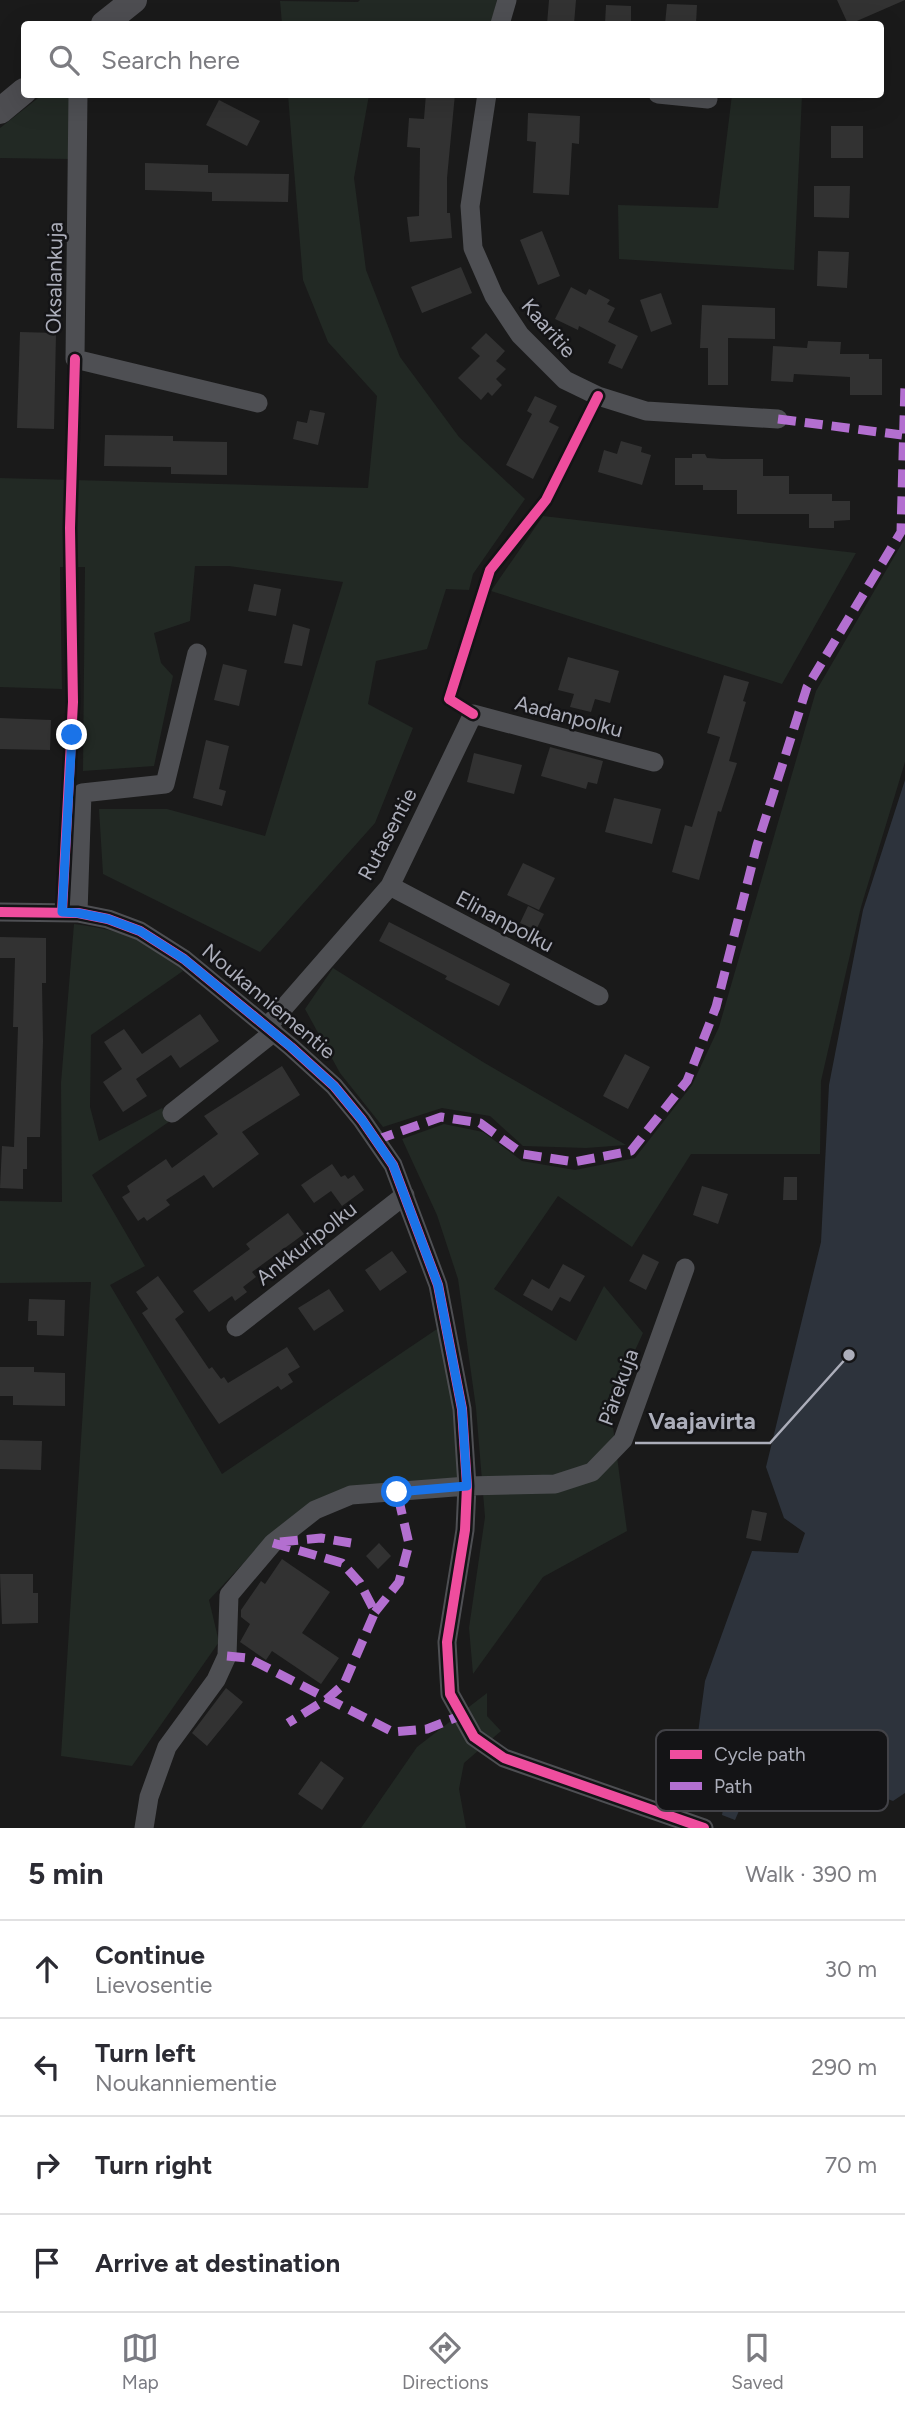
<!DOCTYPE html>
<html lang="en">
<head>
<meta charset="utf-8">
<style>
  body { margin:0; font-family:Figtree,sans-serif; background:#f2f2f3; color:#2b2b33 }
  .stop { position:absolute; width:21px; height:21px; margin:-16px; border:5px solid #1a73e8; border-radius:50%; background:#fff }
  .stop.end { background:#1a73e8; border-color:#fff; box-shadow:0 2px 7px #0008 }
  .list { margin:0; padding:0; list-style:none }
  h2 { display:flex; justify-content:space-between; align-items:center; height:91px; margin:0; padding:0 28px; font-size:30px }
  h2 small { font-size:23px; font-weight:400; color:#7c7c81 }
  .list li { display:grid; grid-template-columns:46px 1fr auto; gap:21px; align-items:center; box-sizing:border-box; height:98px; padding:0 28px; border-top:2px solid #e1e1e2 }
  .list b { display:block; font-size:26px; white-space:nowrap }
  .list p { margin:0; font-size:23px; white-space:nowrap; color:#7c7c81 }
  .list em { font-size:23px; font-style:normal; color:#7c7c81 }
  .icon { flex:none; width:38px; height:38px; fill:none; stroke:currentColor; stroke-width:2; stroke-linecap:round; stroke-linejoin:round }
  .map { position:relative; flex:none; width:905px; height:1828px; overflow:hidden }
  .search { position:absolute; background:#fff; box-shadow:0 7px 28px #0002; left:21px; right:21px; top:21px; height:77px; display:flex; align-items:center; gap:18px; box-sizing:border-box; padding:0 24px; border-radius:7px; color:#7c7c81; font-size:26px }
  .sheet { height:483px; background:#fff }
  nav { display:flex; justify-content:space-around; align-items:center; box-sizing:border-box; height:98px; border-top:2px solid #e1e1e2; background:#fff; font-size:19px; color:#7c7c81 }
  nav a { display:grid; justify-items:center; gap:4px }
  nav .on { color:#797a82 }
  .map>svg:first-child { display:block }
  .green { fill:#222924 }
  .water { fill:#2d333c }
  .building { fill:#323232 }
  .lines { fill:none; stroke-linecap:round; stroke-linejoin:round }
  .street { stroke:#4e4f53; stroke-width:19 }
  .secondary { stroke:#4d4d51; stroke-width:26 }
  .quiet { stroke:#b36fd0; stroke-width:9; stroke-dasharray:18 9; stroke-linecap:butt }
  .cycleway-casing { stroke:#141416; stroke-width:15 }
  .cycleway { stroke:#ef4d9e; stroke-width:10 }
  .route { stroke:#1a73e8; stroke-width:9 }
  .labels { text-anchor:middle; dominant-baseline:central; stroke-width:5; stroke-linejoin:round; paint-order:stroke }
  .street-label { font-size:21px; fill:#acaeba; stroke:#141416 }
  .key { fill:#141416; stroke:#424247; stroke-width:2 }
  .key-label { font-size:19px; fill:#acaeba }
  .leader { fill:none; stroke:#acaeba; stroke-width:2.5 }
  .callout-dot { fill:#acaeba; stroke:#141416; stroke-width:2.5 }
  .callout-label { font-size:23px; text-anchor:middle; font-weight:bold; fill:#acaeba; stroke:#141416; stroke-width:5; stroke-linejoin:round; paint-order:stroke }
</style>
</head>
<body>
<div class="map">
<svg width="905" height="1828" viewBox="0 0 905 1828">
  <rect width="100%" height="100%" fill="#1a1a1a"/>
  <path class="green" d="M360,0H497L491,24H282L280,1L358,2Z
    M42,95H70V159L0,158V128Z
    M288,95H369L354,178L366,270L400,357L459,437L525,499L473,574L469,590L446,589L427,649L376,661L368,704L413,728L375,823L260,952L103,874L99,809H167L265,836L343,582L229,566H195L190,621L154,633L161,663L173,676L154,766L83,771L85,567H60L62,689L0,687V478L368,488L377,396L328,342L303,280Z
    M732,95L777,97L778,95H802L794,270L619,259L618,205L718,208Z
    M543,516L856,553L782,684L491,591Z
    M905,538V762L861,907L821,1081L820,1154H691L632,1247L558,1196L494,1289L576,1341L604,1286L643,1333L610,1405L627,1531L543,1577L473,1674L469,1628L485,1517L476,1408L458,1279L437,1215L402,1139L444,1124L483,1132L522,1161L575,1170L635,1158L692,1085L719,1027L816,691Z
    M74,924C114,929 155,939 183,971L91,1035L90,1107L99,1141L162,1108L170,1121L92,1175L145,1266L110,1285L222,1474L440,1327L455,1411L460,1479L349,1490L267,1538L209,1600L219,1642L132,1766L61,1756L91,1282L0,1283V1201L62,1202L61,1083Z
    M333,968L483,1062L626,1145L586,1148L523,1146L490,1116L442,1108L383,1127L340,1073L305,1009Z
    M487,1693V1716L501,1731L464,1763L459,1789L466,1828H361L417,1747Z"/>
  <path class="water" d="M905,780V1793L893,1801L804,1769L776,1771L748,1790L735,1820L722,1815L726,1792L694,1763L705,1681L752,1551L798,1553L805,1533L784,1518L766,1467L821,1242L829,1085L863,910Z"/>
  <path class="building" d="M549,0H576L574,24H547Z
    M837,0H905L850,24H848Z
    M667,4L697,5L696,24H665Z
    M606,5L631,6V24H605Z
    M426,94H455L447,178V213H450L452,238L410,242L407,217L419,216L420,148L407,147L409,118L424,119Z
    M219,100L260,121L247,146L206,125Z
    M528,113L580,116L579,144L572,143L569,195L533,193L536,142L527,141Z
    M831,126H863V158H831Z
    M145,163L208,165V173L289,174L288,202L212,201V192L145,190Z
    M814,186H850L849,218L814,217Z
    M542,231L560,276L538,285L520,240Z
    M818,251L849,252L847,288L817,286Z
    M461,267L472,293L422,313L411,287Z
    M571,287L586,295L589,289L610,300L607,304L615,308L608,322L638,336L622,369L608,363L616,345L579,326L578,330L555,319Z
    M661,293L672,324L651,332L640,300Z
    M702,305L775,308V339L728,338V385H708V348H700Z
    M20,332L56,333L54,429L17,428Z
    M486,333L505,351L496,361L506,369L496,379L502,385L492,396L488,392L481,400L458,378L480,356L471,348Z
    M808,341L841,342L840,354H869V359H882V395H850V377L794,374L793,382L771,381L773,346L807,348Z
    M535,396L557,406L549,422L559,427L533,479L506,465L532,414L527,411Z
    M310,410L325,413L318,445L293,439L297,421L307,423Z
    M105,435L173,436V441L227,442V475L171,474V467L104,466Z
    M621,441L642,447L641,452L651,455L642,485L598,472L604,450L617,454Z
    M692,454H705L707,458L722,459H763V476H789V494H832V501H850V520L834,521V528H809V514H737V490H703V485H675V458H692Z
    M254,584L281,589L276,616L248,611Z
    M293,624L310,629L302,666L284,663Z
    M568,657L619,671L610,703L595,699L591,712L570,707L574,694L558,690Z
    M223,664L247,670L239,706L214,700Z
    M724,675L749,682L743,701L746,702L729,761L737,763L721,812L718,811L699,880L672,872L685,825L692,827L720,737L707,733Z
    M0,718L51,720L50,750L0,749Z
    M206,740L229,746L219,789L226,791L222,806L193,798Z
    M550,747L603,761L597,784L588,782L586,789L541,776Z
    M474,753L522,765L514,794L467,782Z
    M614,798L661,809L652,844L605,832Z
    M523,863L555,878L539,910L507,895Z
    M528,906L544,914L536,930L520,923Z
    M389,922L510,984L499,1006L445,979L447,976L379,941Z
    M0,937L46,938V983H42L43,1041L40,1137H27V1169H23V1189L0,1188L2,1146L14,1147L18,1027H13L15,958H0Z
    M200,1014L219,1041L180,1068L171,1055L136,1079L147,1096L123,1112L103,1082L122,1069L104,1042L124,1029L142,1054Z
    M625,1054L650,1067L628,1109L603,1096Z
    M282,1066L300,1095L242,1132L259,1154L213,1188L204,1175L166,1200L170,1205L147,1221L144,1217L138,1221L122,1197L130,1192L127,1186L166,1159L172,1168L218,1134L204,1116Z
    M332,1164L341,1177L345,1175L348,1179L354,1175L364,1190L342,1206L331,1191L314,1203L301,1185Z
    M784,1177H797V1200H783Z
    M702,1186L728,1194L718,1224L693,1215Z
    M288,1213L304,1234L252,1272L256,1277L243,1287L247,1292L235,1301L232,1296L209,1312L193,1291L250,1249L246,1244Z
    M392,1251L407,1272L380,1291L365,1270Z
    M643,1254L659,1262L646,1290L629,1281Z
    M563,1264L585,1276L570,1302L560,1297L552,1311L523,1295L532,1279L549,1289Z
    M158,1276L184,1312L175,1319L209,1369L212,1367L221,1379L224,1377L228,1383L287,1347L300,1367L288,1374L293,1382L281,1390L278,1386L219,1424L142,1313L148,1309L136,1292Z
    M329,1289L344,1311L314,1331L298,1308Z
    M29,1299L65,1300L64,1336L37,1335V1321H28Z
    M0,1367H34V1372L65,1373V1406L13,1405V1396H0Z
    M0,1440L42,1441L41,1470L0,1469Z
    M752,1510L767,1513L761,1541L746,1538Z
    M379,1543L391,1556L378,1569L366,1556Z
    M282,1559L330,1592L302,1633L339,1658L321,1684L272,1651L266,1660L240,1642L250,1624L241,1617V1610L261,1581L265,1584Z
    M0,1574H33V1593H38V1623L2,1624Z
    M226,1688L243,1702L207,1746L192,1733Z
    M321,1761L344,1778L322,1810L298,1794Z"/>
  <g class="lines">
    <path class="street" d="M500,24L507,0
      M78,94L75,359L258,403
      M487,94L470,206L473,248L494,296L520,335L565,380L598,396L646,411L778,419
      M658,94L708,99
      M390,886L599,996
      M0,912L78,913L108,919L140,931L184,959L291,1047L334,1086L362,1120L393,1165L438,1285L462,1409L467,1486L465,1530L447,1642L450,1694L474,1737L504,1758L704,1828
      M78,913L82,793L165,784L197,653
      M267,1027L390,886L473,714L654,762
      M172,1113L274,1032
      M236,1327L405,1195
      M144,1828L149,1797L167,1747L216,1680L227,1656L229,1595L273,1543L315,1510L351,1495L467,1486L555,1484L592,1472L623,1440L685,1268"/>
    <path class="secondary" d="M104,24L134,0
      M0,111L24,91"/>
    <path class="quiet" d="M778,419L902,435
      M376,1140L441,1117L480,1123L523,1154L574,1162L631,1151L687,1081L716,1007L757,845L807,687L901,532L905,384
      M280,1542L321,1538L351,1543
      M273,1543L342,1563L360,1583L375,1612L344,1684L327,1699L288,1723
      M375,1612L399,1582L409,1544L397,1492
      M227,1656L248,1658L393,1732L427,1729L462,1715"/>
    <defs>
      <path id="cycleway" d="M473,714L449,699L490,570L546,500L598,396
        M0,912L78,913L108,919L140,931L184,959L291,1047L334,1086L362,1120L393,1165L438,1285L462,1409L467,1486L465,1530L447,1642L450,1694L474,1737L504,1758L704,1828
        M62,912L73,702L70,528L75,359"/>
    </defs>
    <use href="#cycleway" class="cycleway-casing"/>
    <use href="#cycleway" class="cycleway"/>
  </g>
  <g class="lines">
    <path class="route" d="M72,735L62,912L78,913L108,919L140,931L184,959L291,1047L334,1086L362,1120L393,1165L438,1285L462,1409L467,1486L397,1492"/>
  </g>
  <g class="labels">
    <g class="street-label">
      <text transform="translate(54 278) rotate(-89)">Oksalankuja</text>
      <text transform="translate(549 328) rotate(49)">Kaaritie</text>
      <text transform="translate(569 716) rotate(15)">Aadanpolku</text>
      <text transform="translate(387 834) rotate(-62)">Rutasentie</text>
      <text transform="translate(505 921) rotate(28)">Elinanpolku</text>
      <text transform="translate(269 1001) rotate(40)">Noukanniementie</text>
      <text transform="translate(306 1243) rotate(-38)">Ankkuripolku</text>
      <text transform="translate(618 1387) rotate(-70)">Pärekuja</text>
    </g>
  </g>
  <rect x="656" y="1730" width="232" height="81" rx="10" class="key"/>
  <rect x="670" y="1750" width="32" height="9" fill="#ef4d9e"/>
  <rect x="670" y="1782" width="32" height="8" fill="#b36fd0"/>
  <g class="key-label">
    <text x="714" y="1761">Cycle path</text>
    <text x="714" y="1793">Path</text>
  </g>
  <path class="leader" d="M849 1355L770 1443H635"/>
  <circle class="callout-dot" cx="849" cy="1355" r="7"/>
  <g class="callout-label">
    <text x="702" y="1429">Vaajavirta</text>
  </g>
</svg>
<div class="stop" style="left:397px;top:1492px"></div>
<div class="stop end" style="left:72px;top:735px"></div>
<div class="search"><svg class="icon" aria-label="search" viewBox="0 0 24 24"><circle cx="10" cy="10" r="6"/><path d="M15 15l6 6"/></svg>Search here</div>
</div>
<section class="sheet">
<h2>5 min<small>Walk · 390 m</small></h2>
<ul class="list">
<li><svg class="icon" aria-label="ahead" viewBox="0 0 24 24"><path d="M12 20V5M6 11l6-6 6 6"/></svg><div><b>Continue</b><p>Lievosentie</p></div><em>30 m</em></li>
<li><svg class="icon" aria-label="left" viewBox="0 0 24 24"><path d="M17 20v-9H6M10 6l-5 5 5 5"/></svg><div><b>Turn left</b><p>Noukanniementie</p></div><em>290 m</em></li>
<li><svg class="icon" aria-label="right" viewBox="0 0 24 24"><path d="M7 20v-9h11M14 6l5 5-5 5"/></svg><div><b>Turn right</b></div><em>70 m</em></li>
<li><svg class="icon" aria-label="arrive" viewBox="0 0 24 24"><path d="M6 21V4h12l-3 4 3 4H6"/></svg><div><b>Arrive at destination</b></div></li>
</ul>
</section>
<nav>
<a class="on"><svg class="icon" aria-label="map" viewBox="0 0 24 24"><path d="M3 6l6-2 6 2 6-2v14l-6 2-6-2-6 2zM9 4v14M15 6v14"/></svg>Map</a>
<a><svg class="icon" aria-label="directions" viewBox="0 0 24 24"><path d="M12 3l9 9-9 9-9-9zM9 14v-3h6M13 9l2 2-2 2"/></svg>Directions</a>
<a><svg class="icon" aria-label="saved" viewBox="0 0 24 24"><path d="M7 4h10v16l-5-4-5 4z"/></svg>Saved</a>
</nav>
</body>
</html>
